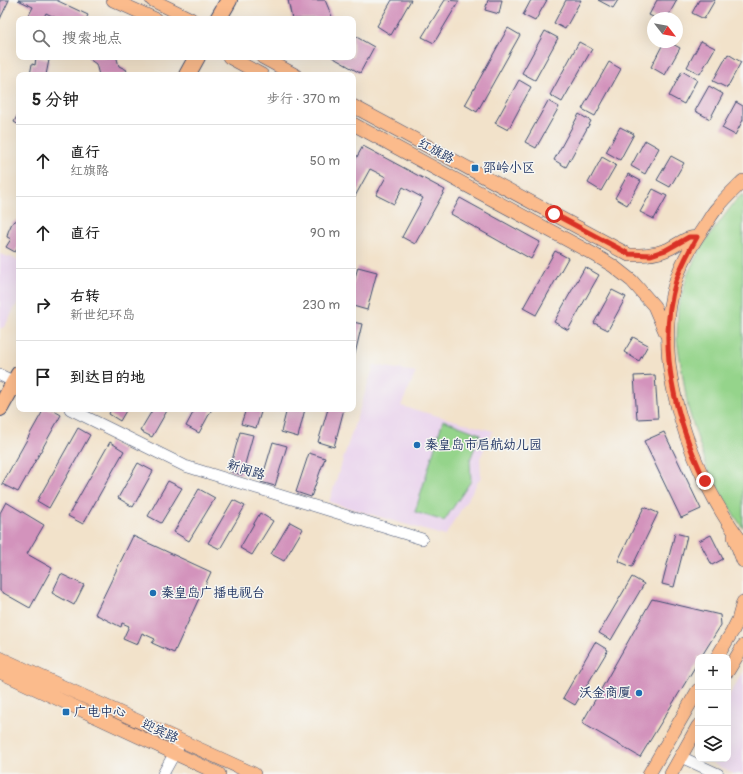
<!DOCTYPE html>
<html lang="zh">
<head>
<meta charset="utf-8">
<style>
  body { margin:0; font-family:Pangolin,"LXGW WenKai TC",sans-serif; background:#f2f2f2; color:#222 }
  .controls { position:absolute; right:12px; bottom:12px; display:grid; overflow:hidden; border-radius:8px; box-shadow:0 4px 16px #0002 }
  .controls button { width:36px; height:36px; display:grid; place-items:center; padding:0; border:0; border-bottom:1px solid #e0e0e0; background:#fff; color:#222; font:20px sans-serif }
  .compass { position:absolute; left:647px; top:12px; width:36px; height:36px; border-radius:50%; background:#fff; box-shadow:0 4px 16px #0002; rotate:121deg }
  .stop { position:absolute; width:12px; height:12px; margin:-9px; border:3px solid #d93025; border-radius:50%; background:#fff }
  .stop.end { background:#d93025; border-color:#fff; box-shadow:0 1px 4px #0008 }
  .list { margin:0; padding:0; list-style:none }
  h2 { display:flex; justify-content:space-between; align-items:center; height:52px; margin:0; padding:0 16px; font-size:17px }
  h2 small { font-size:13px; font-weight:400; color:#767676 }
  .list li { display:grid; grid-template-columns:26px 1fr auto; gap:12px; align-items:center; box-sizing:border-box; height:72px; padding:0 16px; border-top:1px solid #e0e0e0 }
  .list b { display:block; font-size:15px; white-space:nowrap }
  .list p { margin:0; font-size:13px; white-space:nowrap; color:#767676 }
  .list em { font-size:13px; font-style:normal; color:#767676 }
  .icon { flex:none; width:22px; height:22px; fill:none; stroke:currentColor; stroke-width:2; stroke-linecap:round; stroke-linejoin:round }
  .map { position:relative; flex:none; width:743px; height:774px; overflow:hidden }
  .search { position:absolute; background:#fff; box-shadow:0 4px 16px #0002; left:16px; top:16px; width:340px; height:44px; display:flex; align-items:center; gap:10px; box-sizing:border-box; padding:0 14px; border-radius:8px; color:#767676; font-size:15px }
  .panel { position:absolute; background:#fff; box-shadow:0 4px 16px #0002; left:16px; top:72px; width:340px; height:340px; border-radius:8px }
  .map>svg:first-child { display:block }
  .built { fill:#e9d2ed }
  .green { fill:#95d48b; stroke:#588274 }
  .building { fill:#d393bc }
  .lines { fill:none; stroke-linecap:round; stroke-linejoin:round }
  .minor-casing { stroke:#3b4a6e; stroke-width:12 }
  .major-casing { stroke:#3b4a6e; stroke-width:14 }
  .highway-casing { stroke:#3b4a6e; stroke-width:18 }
  .minor { stroke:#fff; stroke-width:11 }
  .major { stroke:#fbbb8c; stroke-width:13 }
  .highway { stroke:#fbbb8c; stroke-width:16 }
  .route { stroke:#d93025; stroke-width:5 }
  .poi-dot { fill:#1f6fb2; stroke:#f6f6f2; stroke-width:1.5 }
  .labels { text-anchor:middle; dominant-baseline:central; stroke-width:3; stroke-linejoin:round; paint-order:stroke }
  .street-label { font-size:13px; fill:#1b2f5e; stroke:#f6f6f2 }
  .poi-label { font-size:13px; fill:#1b2f5e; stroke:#f6f6f2; text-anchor:start }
</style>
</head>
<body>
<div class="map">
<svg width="743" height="774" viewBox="0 0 743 774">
  <rect width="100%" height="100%" fill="#f6f6f2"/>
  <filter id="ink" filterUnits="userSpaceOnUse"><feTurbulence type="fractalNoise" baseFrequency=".025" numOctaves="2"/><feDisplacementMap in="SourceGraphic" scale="8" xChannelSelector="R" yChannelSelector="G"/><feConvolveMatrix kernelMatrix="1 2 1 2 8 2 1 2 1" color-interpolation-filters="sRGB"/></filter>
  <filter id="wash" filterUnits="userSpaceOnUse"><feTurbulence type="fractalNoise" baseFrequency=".012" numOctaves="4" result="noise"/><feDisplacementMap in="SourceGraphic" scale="16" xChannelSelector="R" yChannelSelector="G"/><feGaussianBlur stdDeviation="0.9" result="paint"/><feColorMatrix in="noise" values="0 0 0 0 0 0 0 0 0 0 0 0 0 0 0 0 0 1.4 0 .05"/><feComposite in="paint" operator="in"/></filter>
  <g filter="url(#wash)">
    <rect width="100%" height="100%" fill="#f2e2ca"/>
    <path class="built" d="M0,254L19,260V300L5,326L0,329Z
      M374,365L416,372L401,406L493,431L480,458L481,477L445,536L329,502Z
      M743,672V774H734L704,759H728V697Z"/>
    <path class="green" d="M743,194V528L736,518L708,471L688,408L677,340L678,307L688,273L702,246L736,200Z
      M443,420L480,434L470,460L471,481L444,521L415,512Z"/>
    <g id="blocks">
      <path class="building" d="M0,0H9L0,19Z
        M18,0H56L88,15L86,19H58L46,13L43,19H27L33,7Z
        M288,0H325L333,19H292Z
        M392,0H411L391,35L377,26Z
        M445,0L459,1L434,43L422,37Z
        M488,0H502L499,14L485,10Z
        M531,0H547L535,21L523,15Z
        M566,0H581L565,29L554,23Z
        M598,0H618L613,8Z
        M657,0H677L667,18H655L649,15Z
        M699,0H715L704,19L692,13Z
        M508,28L520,35L477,112L465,105Z
        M545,31L558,38L535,80L522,73Z
        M353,35L374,47L360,73L332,57H353Z
        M701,41L715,48L700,74L687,67Z
        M579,42L592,49L562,102L550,95Z
        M664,42H669L680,48L665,75L651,67Z
        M728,54L741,62L727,88L713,81Z
        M36,57L49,60L46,75H30L32,64L35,65Z
        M90,57H118L117,59L119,66L127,70L124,75H99L96,64L89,59Z
        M609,62L621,69L595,116L582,109Z
        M682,71L697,80L684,104L669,96Z
        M519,80L531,87L508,130L495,123Z
        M709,86L723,94L710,119L695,111Z
        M548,101L559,107L536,148L525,142Z
        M736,102L743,106V120L735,135L722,128Z
        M19,112V125L14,122Z
        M579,114L591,121L566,167L554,160Z
        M620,127L634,134L620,160L606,152Z
        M645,140L659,148L645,174L631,166Z
        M363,146L445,190L415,244L402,237L423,198L403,187L394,204L376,195L386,177L370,169L353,200V164Z
        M671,156L684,163L670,187L657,180Z
        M602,157L616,165L601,191L588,183Z
        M628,174L641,181L627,205L615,198Z
        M653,189L667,196L654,219L640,212Z
        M460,198L540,242L531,259L451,214Z
        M17,220H19V246L15,252L6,247L11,239L7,237L8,232L12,223Z
        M555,251L568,258L536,315L523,308Z
        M358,267L377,272L367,310L353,306V285Z
        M585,267L599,275L568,330L554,322Z
        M612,290L626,297L608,330L594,323Z
        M353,322L362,324L354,358H353Z
        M633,337L648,345L639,361L624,352Z
        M655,375L658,418L637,419L634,376Z
        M44,409H51L61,415L18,492L2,484Z
        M111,409H127L120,421L109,414Z
        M153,409H168L152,437L140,431Z
        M195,409H212L199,433L186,426Z
        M246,409H262L256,428L241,424Z
        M287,409H305L298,437L281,432Z
        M328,409H344L334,447L318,442Z
        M78,428L90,435L49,508L37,501Z
        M240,432L253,435L242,475L229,471Z
        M664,432L701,509L681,518L644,441Z
        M110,442L124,451L83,524L68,516Z
        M273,442L287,446L275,486L261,482Z
        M309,453L325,458L311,497L296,492Z
        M138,463L153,471L133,507L118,498Z
        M168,481L182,488L161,523L148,516Z
        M199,489L215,498L189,541L174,532Z
        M233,500L245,506L220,549L208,543Z
        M6,502L44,525L27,554L52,568L30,608L0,591V513Z
        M644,507L658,513L632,567L618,561Z
        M260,513L273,521L252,555L240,548Z
        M290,522L303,529L284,561L271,554Z
        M675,533L687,536L674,587L662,584Z
        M711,535L723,559L712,565L699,541Z
        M133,536L211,572L174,653L152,643L155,639L142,633L137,645L123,639L129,626L122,623L121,627L95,614Z
        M61,574L84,585L74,605L52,593Z
        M632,577L644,584L611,640L599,633Z
        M652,599L720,615L721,625L701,657H698V662L640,757L582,723Z
        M595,642L608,650L575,705L563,698Z"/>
    </g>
  </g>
  <g filter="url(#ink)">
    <use href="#blocks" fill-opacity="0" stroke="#3b4a6e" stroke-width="1"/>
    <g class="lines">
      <defs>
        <path id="minor" d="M0,375L19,384
          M70,409L185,466L422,539
          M681,757L718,774
          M163,774L178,747"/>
        <path id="major" d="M113,0L155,19
          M152,0L191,19
          M229,57L262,75
          M262,57L295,75
          M353,106L629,255C641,255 654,255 666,250C677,246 684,237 697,237
          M353,124L595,255L613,266L632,281L654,306L667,336
          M743,181C735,189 725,198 718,207C712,213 709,220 704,227C693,243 682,261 676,280C649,364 693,477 743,544
          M734,537L743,561
          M717,657L732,632L738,620L743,602
          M0,658L254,774
          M728,671L743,646
          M0,672L219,774
          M649,774L698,690
          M671,774L698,726"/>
        <path id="highway" d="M218,19L229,0
          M187,75L197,57
          M0,408L19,374"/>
      </defs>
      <use href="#minor" class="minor-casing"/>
      <use href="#major" class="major-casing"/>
      <use href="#highway" class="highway-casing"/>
      <use href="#minor" class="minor"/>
      <use href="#major" class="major"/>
      <use href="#highway" class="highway"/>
    </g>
  </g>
  <g class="lines" filter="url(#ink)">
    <path class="route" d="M554,214L629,254L651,255L666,250L689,237H697C689,251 681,266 676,281C656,347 676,421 705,481"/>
  </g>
  <g class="poi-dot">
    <rect x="471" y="164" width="8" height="8" rx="2"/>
    <circle cx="417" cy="445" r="4"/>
    <circle cx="153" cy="593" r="4"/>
    <circle cx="639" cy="693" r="4"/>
    <rect x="62" y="708" width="8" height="8" rx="2"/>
  </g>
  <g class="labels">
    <g class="street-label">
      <text transform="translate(436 151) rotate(28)">红旗路</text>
      <text transform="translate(246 470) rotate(17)">新闻路</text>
      <text transform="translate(160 731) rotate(25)">迎宾路</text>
    </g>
    <g class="poi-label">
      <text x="483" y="168">邵岭小区</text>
      <text x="425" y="445">秦皇岛市启航幼儿园</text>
      <text x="161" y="593">秦皇岛广播电视台</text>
      <text x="631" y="693" text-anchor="end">沃金商厦</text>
      <text x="74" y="712">广电中心</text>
    </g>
  </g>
</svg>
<div class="controls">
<button>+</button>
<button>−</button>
<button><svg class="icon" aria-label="layers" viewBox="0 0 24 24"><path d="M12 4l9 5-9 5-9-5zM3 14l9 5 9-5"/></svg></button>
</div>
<svg class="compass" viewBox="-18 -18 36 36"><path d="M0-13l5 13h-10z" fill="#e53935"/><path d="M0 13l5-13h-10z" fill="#767676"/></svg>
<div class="stop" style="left:554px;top:214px"></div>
<div class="stop end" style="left:705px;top:481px"></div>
<div class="search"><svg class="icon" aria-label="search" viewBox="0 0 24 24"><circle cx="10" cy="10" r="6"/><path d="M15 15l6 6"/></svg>搜索地点</div>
<section class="panel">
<h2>5 分钟<small>步行 · 370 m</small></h2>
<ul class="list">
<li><svg class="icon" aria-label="ahead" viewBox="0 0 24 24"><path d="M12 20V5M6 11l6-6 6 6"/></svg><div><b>直行</b><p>红旗路</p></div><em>50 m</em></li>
<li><svg class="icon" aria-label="ahead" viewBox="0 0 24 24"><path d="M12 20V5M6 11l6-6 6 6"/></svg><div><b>直行</b></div><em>90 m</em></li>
<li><svg class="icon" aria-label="right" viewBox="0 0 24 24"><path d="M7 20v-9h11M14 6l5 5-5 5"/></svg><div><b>右转</b><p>新世纪环岛</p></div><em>230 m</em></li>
<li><svg class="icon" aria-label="arrive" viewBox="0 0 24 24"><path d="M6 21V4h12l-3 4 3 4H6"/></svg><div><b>到达目的地</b></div></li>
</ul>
</section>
</div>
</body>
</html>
